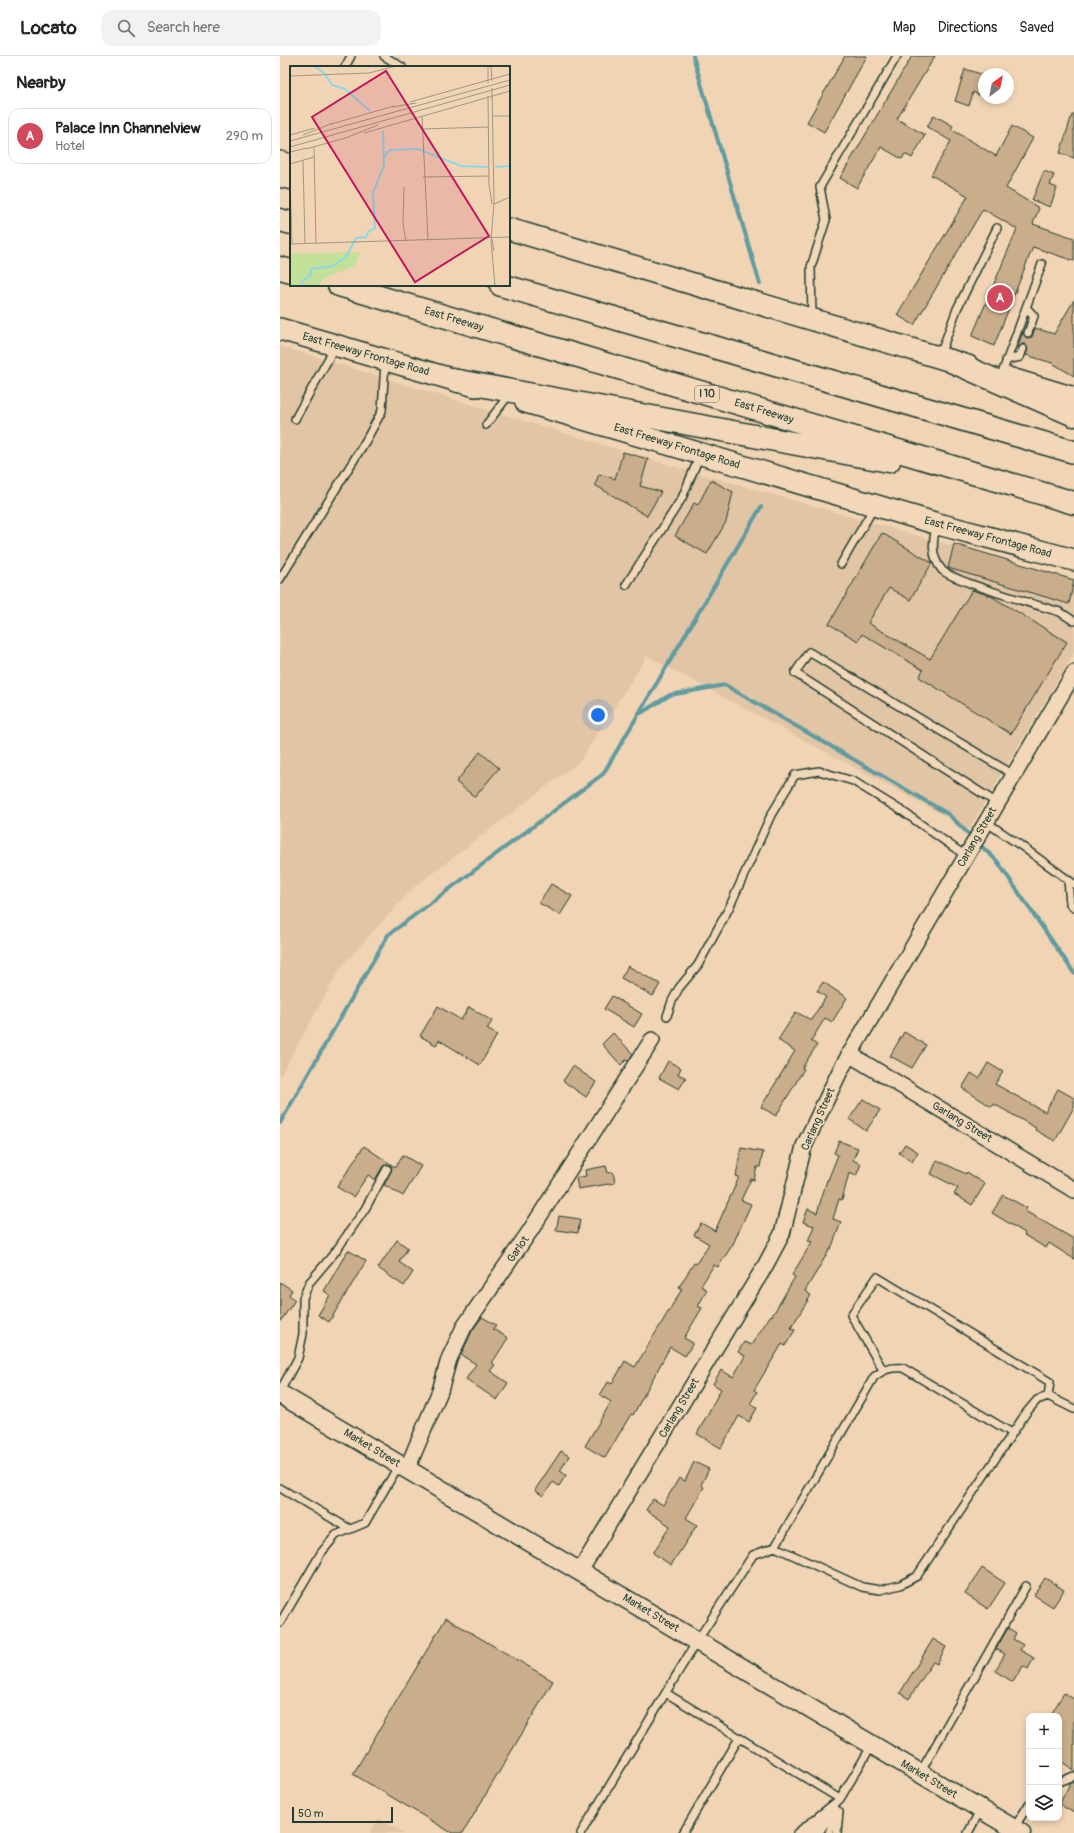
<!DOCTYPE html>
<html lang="en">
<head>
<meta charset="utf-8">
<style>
  body { margin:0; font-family:Pangolin,sans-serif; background:#f2f2f2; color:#222 }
  .controls { position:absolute; right:12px; bottom:12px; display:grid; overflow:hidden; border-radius:8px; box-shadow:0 2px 6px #0003 }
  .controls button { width:36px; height:36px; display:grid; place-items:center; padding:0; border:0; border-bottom:1px solid #e0e0e0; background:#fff; color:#222; font:20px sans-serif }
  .compass { position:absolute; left:698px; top:12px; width:36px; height:36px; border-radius:50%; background:#fff; box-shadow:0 2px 6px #0003; rotate:32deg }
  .scale { position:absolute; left:12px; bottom:10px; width:101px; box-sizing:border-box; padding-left:4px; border:2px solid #1f3d34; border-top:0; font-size:11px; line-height:14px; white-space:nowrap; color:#1f3d34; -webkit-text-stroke:3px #f2d8b9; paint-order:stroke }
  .you { position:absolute; left:318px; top:659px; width:14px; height:14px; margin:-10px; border:3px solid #fff; border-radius:50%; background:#1a73e8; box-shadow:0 0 0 6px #1a73e833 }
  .badge { display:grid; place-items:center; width:26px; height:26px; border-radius:50%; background:#d1495b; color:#fff; font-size:13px; font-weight:700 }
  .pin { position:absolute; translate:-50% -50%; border:2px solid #fff; box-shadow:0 1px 4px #0006 }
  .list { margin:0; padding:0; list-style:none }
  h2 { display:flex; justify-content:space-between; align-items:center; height:52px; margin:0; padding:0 16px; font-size:17px }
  h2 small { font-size:13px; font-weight:400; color:#767676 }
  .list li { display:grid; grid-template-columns:26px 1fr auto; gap:12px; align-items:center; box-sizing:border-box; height:56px; margin:0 8px 8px; padding:0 8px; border:1px solid #e0e0e0; border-radius:12px }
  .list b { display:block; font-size:15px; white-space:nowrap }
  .list p { margin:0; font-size:13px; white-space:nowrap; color:#767676 }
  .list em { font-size:13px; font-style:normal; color:#767676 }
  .icon { flex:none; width:22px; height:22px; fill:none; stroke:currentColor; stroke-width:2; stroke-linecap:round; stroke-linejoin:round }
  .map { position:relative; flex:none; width:794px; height:1777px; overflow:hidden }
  header { display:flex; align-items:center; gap:24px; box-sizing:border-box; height:56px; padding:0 20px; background:#fff; border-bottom:1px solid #e0e0e0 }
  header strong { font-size:19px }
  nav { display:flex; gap:22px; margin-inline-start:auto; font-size:14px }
  .search { width:280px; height:36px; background:#f2f2f2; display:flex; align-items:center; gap:10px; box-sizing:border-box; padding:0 14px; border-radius:12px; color:#767676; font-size:15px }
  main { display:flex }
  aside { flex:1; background:#fff }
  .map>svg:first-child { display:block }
  .built { fill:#e1c5a5 }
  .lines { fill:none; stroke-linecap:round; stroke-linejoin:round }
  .stream { stroke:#609ba0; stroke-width:4 }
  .building { fill:#caad8b; stroke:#1f3d34 }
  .service-casing { stroke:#1f3d34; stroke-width:10 }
  .minor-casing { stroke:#1f3d34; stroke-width:18 }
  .tertiary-casing { stroke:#1f3d34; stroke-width:21 }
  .secondary-casing { stroke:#1f3d34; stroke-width:24 }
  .motorway-casing { stroke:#1f3d34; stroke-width:25 }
  .service { stroke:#f2d8b9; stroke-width:7 }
  .minor { stroke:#f2d8b9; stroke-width:15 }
  .tertiary { stroke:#f2d8b9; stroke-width:18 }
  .secondary { stroke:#f2d8b9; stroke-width:21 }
  .motorway { stroke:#f2d8b9; stroke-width:22 }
  .labels { text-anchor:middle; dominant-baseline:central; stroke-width:3.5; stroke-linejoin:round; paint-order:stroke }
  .shield { fill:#f2d8b9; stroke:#5e6c5c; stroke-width:1 }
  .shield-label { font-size:10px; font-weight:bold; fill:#1f3d34 }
  .street-label { font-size:11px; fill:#1f3d34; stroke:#f2d8b9 }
  .inset-river { fill:none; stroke:#8bd9e8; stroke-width:2 }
  .inset-road { fill:none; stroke:#9d9880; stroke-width:1 }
  .view { fill:#c2185b; fill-opacity:0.15; stroke:#c2185b; stroke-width:2 }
  .inset-edge { fill:none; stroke:#1f3d34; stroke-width:2 }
</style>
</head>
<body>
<header>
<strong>Locato</strong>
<div class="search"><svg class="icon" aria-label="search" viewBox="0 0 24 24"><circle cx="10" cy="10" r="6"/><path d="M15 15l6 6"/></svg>Search here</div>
<nav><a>Map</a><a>Directions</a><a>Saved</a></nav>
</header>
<main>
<aside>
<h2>Nearby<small></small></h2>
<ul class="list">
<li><span class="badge">A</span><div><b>Palace Inn Channelview</b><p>Hotel</p></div><em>290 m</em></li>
</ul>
</aside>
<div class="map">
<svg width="794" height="1777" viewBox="0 0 794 1777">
  <rect width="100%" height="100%" fill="#f1d4b3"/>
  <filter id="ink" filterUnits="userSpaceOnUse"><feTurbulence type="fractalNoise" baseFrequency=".025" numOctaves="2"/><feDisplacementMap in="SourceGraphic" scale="8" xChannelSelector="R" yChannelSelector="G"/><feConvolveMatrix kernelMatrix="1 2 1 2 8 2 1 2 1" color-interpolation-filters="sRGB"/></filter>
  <g filter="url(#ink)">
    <path class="built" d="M0,290L389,409L794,524V597L689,773L367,600L300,705L134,831L61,911L0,1021Z
      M99,1762L124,1777H90Z"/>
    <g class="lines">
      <path class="stream" d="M413,0L480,228
        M361,657L390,639L445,629L668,758L693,782
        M698,787L717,805L794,917
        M0,1067L108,879L323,718L481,451"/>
    </g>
    <path class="building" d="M565,0H587L544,76L527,66Z
      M632,0H655L617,63L645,79L632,102L625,98L622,103L601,91L577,132L560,122Z
      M685,13L704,19V42L693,36L689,50L675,45Z
      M654,59L673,70L671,73L716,100L732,70L753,82L726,132L759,152L753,168L794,182V205L753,191L714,290L692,280L737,173L703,153L634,269L617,259L688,140L651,119L671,85L647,71Z
      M792,59H794V102L780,97Z
      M764,115L774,119L770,129L777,132L770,151L752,144Z
      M794,244V320L772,307L746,299L748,293L745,288H742L737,292L743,276L747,282L752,281L755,272L774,278Z
      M343,396L368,403L360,430L381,436L367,460L315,429L319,418L335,423Z
      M431,424L453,436L446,466L427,498L395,480L414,447L418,449Z
      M602,477L652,507L630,544L609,532L588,567L650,603L692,534L711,540L787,586L731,678L639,621L643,614L582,578L578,585L549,568Z
      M674,488L794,524L789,548L668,512Z
      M200,696L219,712L195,741L176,726Z
      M271,828L292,840L280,859L259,847Z
      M348,910L380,928L373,940L341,922Z
      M543,926L567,942L552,966L545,962L531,985L537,989L522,1012L524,1013L496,1060L481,1051L515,995L498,984L516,956L531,964L546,941L537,935Z
      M332,940L362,958L354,971L324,953Z
      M158,950L181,964L189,951L212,965L207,973L217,979L200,1009L159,984L156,989L140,980Z
      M624,976L646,989L632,1012L610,1000Z
      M333,977L353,998L348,1005L346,1004L341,1009L322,988Z
      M388,1005L401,1012L398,1018L406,1022L399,1033L379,1022Z
      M708,1007L723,1016L715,1028L765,1056L778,1033L794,1042V1051L775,1085L755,1074L756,1072L714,1048L712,1051L682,1032L691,1017L699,1022Z
      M293,1010L316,1026L306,1041L283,1025Z
      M583,1043L600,1054L586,1075L569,1063Z
      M559,1085L578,1092L573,1104L581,1108L576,1120L569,1117L562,1144L559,1143L553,1163L561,1166L551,1193H550L525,1235L531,1239L511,1272L515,1274L505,1290L502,1288L474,1334L477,1336L470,1348L477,1352L469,1366L459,1360L441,1392L417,1378L441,1333L433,1328L441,1314L453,1321L465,1300L458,1296L464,1286L471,1289L491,1259L492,1260L515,1221L512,1219L532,1186L528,1185L534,1170L523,1166L528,1153L537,1157L547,1124H548L558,1099L554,1097Z
      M625,1088L638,1096L632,1106L619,1097Z
      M84,1090L115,1111L123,1099L141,1110L123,1140L104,1129L112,1113L111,1110L107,1108L103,1110L95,1124L88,1119L73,1141L57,1131Z
      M461,1092L483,1096L480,1111H477L474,1124L471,1123L461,1144L471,1148L453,1188L438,1211L434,1209L421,1230L427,1234L418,1250L422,1252L404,1282L413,1287L405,1300L390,1291L353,1359L351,1358L325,1402L305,1390L331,1346L320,1339L328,1326L332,1328L345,1305L355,1311L402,1233L399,1231L414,1207L416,1208L429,1188L414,1179L421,1167L435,1175L459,1121L456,1120Z
      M657,1104L686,1118L687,1116L705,1128L692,1149L674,1138L678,1132L651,1118Z
      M326,1110L328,1117L333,1116L335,1127L298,1133L296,1122L306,1120L305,1114Z
      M723,1139L747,1152L745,1155L794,1183V1203L769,1187L766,1192L744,1179L745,1177L712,1157Z
      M279,1160L300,1163L298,1177L276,1174Z
      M117,1184L128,1192L119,1206L133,1216L124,1230L98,1212Z
      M68,1194L86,1205L49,1266L38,1259L50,1239L44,1235Z
      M0,1226L12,1234L9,1239L15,1244L0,1266Z
      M202,1261L216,1269L213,1273L228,1282L212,1307L215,1309L210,1315L228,1327L217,1344L186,1323L196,1308L181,1299L192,1275Z
      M281,1395L289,1400L280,1415L286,1419L279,1430L273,1426L263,1440L255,1434Z
      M414,1406L429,1413L421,1429L424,1431L406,1462L417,1469L391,1509L373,1497L390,1470L366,1454L373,1443L383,1449L399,1422L405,1425Z
      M702,1512L725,1527L708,1553L685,1538Z
      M765,1522L784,1534L773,1551L754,1539Z
      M166,1562L273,1625L183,1777H172L73,1718Z
      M728,1572L736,1577L733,1583L743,1589L740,1594L754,1602L748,1613L743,1610L733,1626L715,1615L725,1598L716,1593Z
      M653,1583L666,1591L657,1608L653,1606L629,1643L620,1637Z
      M784,1637L794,1643V1714L779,1704V1660H770Z
      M794,1725V1757L779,1748L791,1726Z"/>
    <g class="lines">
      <defs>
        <path id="service" d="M104,0L122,11
          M65,11L71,0
          M746,251L754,260L748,277
          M532,262L531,211L546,164L540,131L617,0
          M660,299L677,253L717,172
          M726,304L740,301L743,293
          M721,320L762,208
          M15,363L55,291
          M206,369L228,340
          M657,470C652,484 651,501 662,514C672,525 760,550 780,556L794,565
          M561,508L589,460L592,451
          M0,523L85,386L102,355L105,306
          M346,529L402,442L420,399
          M717,747L515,617L529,596L734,719
          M706,766L740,789L794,828
          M788,824L790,848L794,852
          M387,960L392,945L399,932L418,909L449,852L491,759L515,719L539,715L573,725L622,755L686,800
          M603,1314L571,1259L597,1221L770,1326L768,1340
          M0,1335L18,1302L23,1278V1242L29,1227L56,1195L85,1153L107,1113
          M0,1432L70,1473
          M495,1491L594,1321C604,1313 611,1311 623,1312L732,1377
          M0,1567L41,1497L56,1479L85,1467L119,1409
          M386,1637L560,1743L592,1689
          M640,1717L746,1530
          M779,1726L794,1720
          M734,1772L749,1748
          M301,1777L417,1585L473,1499L495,1491L582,1531L600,1534L620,1529L637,1520L746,1357L757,1344L768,1340L794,1353
          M403,1777L459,1682
          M517,1777L560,1743L525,1777
          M533,1777L542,1766
          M539,1777L554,1753
          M549,1777L557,1754
          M557,1777L559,1756
          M688,1777L701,1753"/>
        <path id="minor" d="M569,998L794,1134
          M127,1413L160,1335L169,1303L184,1271L250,1175L372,984
          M300,1515L485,1210L502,1178L524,1090L561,1013L794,617"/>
        <path id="tertiary" d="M0,1338L741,1777"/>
        <path id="secondary" d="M0,106L11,109
          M229,173L688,310
          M0,273L195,330
          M728,322L794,342
          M246,346L658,468L794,504"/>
        <path id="motorway" d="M0,120L11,122
          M0,164L11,167
          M0,212L11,215
          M59,229L794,447
          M221,229L794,396
          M671,305L794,359
          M178,325L609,405"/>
      </defs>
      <use href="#service" class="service-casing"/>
      <use href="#minor" class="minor-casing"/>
      <use href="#tertiary" class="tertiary-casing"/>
      <use href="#secondary" class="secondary-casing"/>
      <use href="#motorway" class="motorway-casing"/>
      <use href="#service" class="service"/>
      <use href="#minor" class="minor"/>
      <use href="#tertiary" class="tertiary"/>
      <use href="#secondary" class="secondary"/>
      <use href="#motorway" class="motorway"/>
    </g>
  </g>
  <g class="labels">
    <rect class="shield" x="415" y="330" width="24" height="16" rx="3"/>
    <g class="shield-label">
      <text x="427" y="338">I 10</text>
    </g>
    <g class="street-label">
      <text transform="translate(174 263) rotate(17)">East Freeway</text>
      <text transform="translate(86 298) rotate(16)">East Freeway Frontage Road</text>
      <text transform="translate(484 355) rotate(17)">East Freeway</text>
      <text transform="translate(397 390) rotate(17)">East Freeway Frontage Road</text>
      <text transform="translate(708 481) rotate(15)">East Freeway Frontage Road</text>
      <text transform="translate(697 781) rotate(-60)">Carlang Street</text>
      <text transform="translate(538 1063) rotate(-66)">Carlang Street</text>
      <text transform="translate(682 1066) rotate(31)">Garlang Street</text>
      <text transform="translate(238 1193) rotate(-55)">Garlot</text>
      <text transform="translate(399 1352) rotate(-59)">Carlang Street</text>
      <text transform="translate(92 1392) rotate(31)">Market Street</text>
      <text transform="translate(371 1557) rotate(31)">Market Street</text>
      <text transform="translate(649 1723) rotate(31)">Market Street</text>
    </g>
  </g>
  <g transform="translate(10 10)">
    <rect width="220" height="220" fill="#f1d4b3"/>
    <path d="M70,186L65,200L34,212L28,220H0V188Z" fill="#c3e098"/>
    <path class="inset-river" d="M24,0L34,7L42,19L55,23L80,45M94,91L100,84L128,83L171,100L198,101M205,101L220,100M11,220L13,214L20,210L22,203L42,200L56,191L66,172L76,171L78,166L85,162L83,127L94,99L93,65"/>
    <path class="inset-road" d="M198,0V17M201,0L202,15M0,10L79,7L106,0M202,22L204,137L201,174L205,220M198,30L199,118L202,138M120,36L220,8M102,41L126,37M132,50L138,174M203,50H220M41,58L104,40M131,63L199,61M74,67L220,25M0,69L25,62M13,69L43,57M58,71L88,59M0,75L220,14M0,81L220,19M24,81L26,177M16,83L59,71M0,86L17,82M13,94L15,177M0,98L24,91M133,111L200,110M0,112L2,177M114,121L113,158L116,175M204,138L220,131M202,173L204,185M0,178L220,171"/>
    <path class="view" d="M96,5L199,170L125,216L22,51Z"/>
    <rect width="220" height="220" class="inset-edge"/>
  </g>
</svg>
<div class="controls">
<button>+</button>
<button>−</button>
<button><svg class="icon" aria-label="layers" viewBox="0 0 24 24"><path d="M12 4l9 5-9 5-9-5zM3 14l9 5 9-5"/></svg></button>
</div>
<svg class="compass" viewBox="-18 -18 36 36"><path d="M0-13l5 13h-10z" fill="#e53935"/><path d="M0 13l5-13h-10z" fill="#767676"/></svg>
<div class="scale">50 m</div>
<div class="you"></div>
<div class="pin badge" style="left:720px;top:242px">A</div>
</div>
</main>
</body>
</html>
